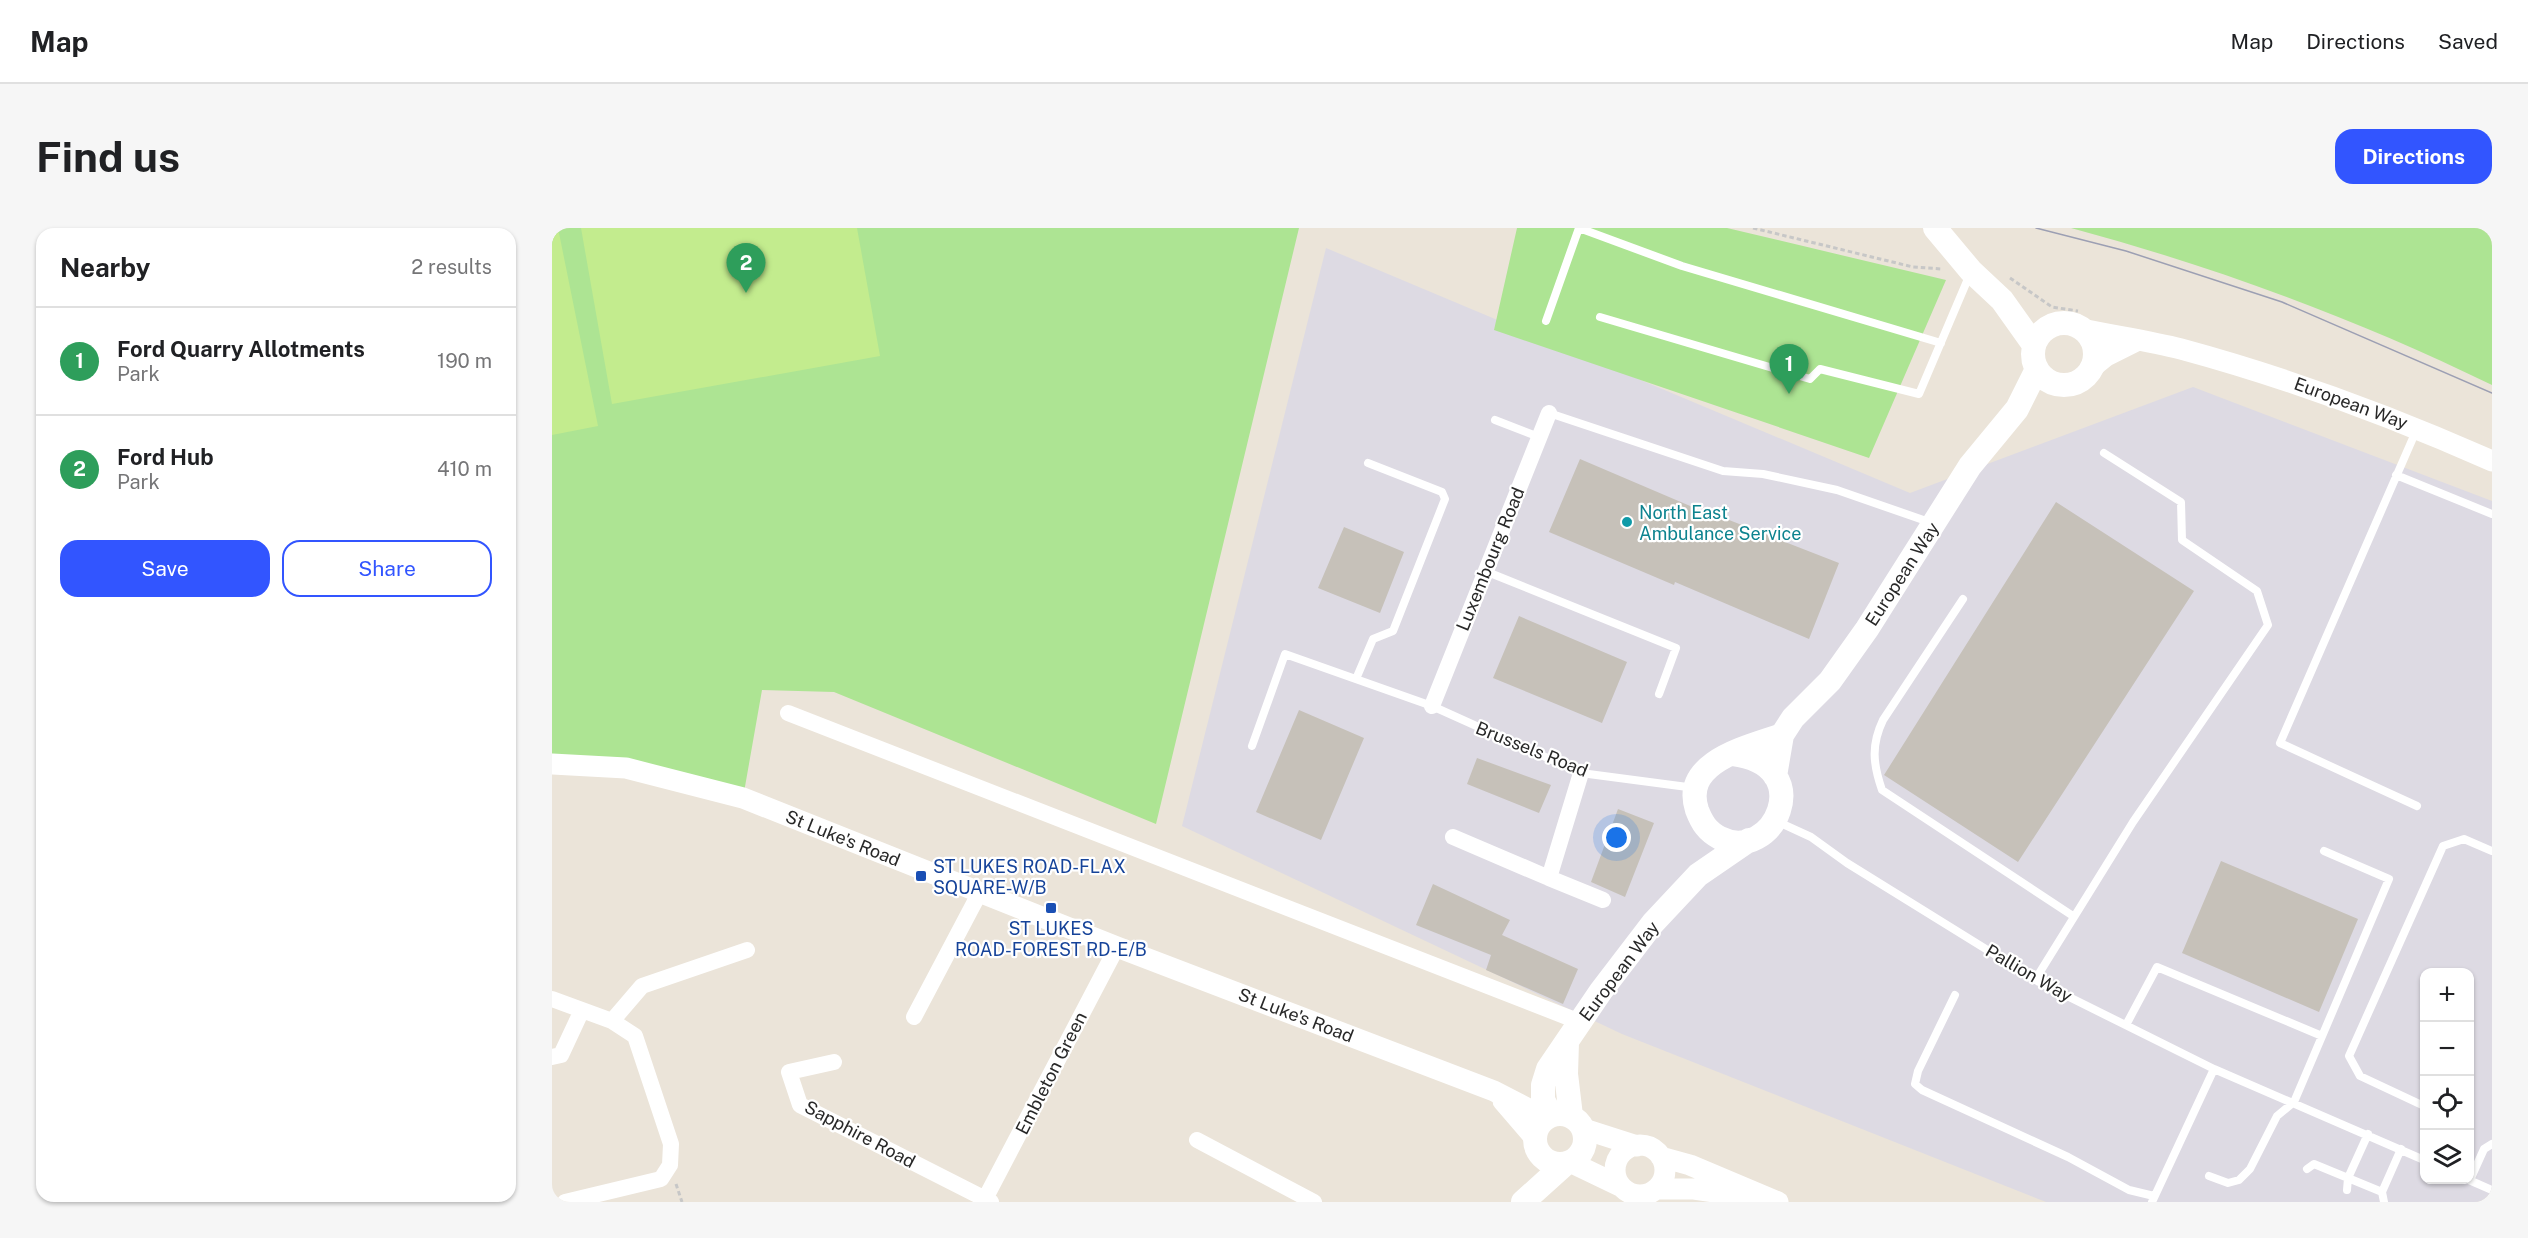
<!DOCTYPE html>
<html lang="en">
<head>
<meta charset="utf-8">
<style>
  body { margin:0; font-family:"Public Sans",sans-serif; background:#f6f6f6; color:#202124 }
  .controls { position:absolute; right:18px; bottom:18px; display:grid; overflow:hidden; border-radius:12px; box-shadow:0 2px 4px #0004 }
  .controls button { width:54px; height:54px; display:grid; place-items:center; padding:0; border:0; border-bottom:2px solid #e0e0e0; background:#fff; color:#202124; font:30px sans-serif }
  .you { position:absolute; left:1065px; top:610px; width:21px; height:21px; margin:-15px; border:4px solid #fff; border-radius:50%; background:#1a73e8; box-shadow:0 0 0 9px #1a73e833 }
  .badge { display:grid; place-items:center; width:39px; height:39px; border-radius:50%; background:#3255ff; color:#fff; font-size:20px; font-weight:700 }
  .pin { position:absolute; translate:-50% -50px; filter:drop-shadow(0 2px 3px #0008) }
  .pin::after { content:''; position:absolute; top:32px; width:21px; height:18px; background:inherit; clip-path:polygon(0 0,100% 0,50% 100%) }
  .list { margin:0; padding:0; list-style:none }
  h2 { display:flex; justify-content:space-between; align-items:center; height:78px; margin:0; padding:0 24px; font-size:26px }
  h2 small { font-size:20px; font-weight:400; color:#757577 }
  .list li { display:grid; grid-template-columns:39px 1fr auto; gap:18px; align-items:center; box-sizing:border-box; height:108px; padding:0 24px; border-top:2px solid #e0e0e0 }
  .list b { display:block; font-size:22px; white-space:nowrap }
  .list p { margin:0; font-size:20px; white-space:nowrap; color:#757577 }
  .list em { font-size:20px; font-style:normal; color:#757577 }
  .actions { display:flex; gap:12px; padding:18px 24px }
  .actions a { flex:1; padding:14px 0; border:2px solid #3255ff; border-radius:18px; text-align:center; font-size:21px; color:#3255ff }
  .actions .main { background:#3255ff; color:#fff }
  .icon { flex:none; width:33px; height:33px; fill:none; stroke:currentColor; stroke-width:2; stroke-linecap:round; stroke-linejoin:round }
  .map { position:relative; flex:none; width:1940px; height:974px; overflow:hidden; border-radius:18px }
  header { display:flex; align-items:center; gap:36px; box-sizing:border-box; height:84px; padding:0 30px; background:#fff; border-bottom:2px solid #e0e0e0 }
  header strong { font-size:28px }
  nav { display:flex; gap:33px; margin-inline-start:auto; font-size:21px }
  .intro { display:flex; align-items:center; justify-content:space-between; box-sizing:border-box; height:144px; padding:0 36px }
  h1 { margin:0; font-size:42px }
  .button { padding:15px 27px; border-radius:18px; background:#3255ff; color:#fff; font-size:21px; font-weight:700 }
  main { display:flex; gap:36px; padding:0 36px }
  aside { flex:1; background:#fff; border-radius:18px; box-shadow:0 2px 4px #0004 }
  .map>svg:first-child { display:block }
  .industrial { fill:#dddae3; fill-rule:evenodd }
  .green { fill:#ade493 }
  .pitch { fill:#c3ec8e }
  .building { fill:#c6c1b9 }
  .lines { fill:none; stroke-linecap:round; stroke-linejoin:round }
  .path { stroke:#c7c7c7; stroke-width:3; stroke-dasharray:4.5 3; stroke-linecap:butt }
  .service { stroke:#fff; stroke-width:8 }
  .minor { stroke:#fff; stroke-width:16 }
  .tertiary { stroke:#fff; stroke-width:21 }
  .secondary { stroke:#fff; stroke-width:24 }
  .tram { stroke:#9c9fb3; stroke-width:1.5 }
  .culture-dot { fill:#0f9aa8; stroke:#fff; stroke-width:2 }
  .transit-dot { fill:#1a4fb4; stroke:#fff; stroke-width:2 }
  .labels { text-anchor:middle; dominant-baseline:central; stroke-width:4.5; stroke-linejoin:round; paint-order:stroke }
  .street-label { font-size:18px; fill:#282828; stroke:#fff }
  .culture-label { font-size:18px; fill:#0d838f; stroke:#fff; text-anchor:start }
  .transit-label { font-size:18px; fill:#164399; stroke:#fff; text-anchor:start }
</style>
</head>
<body>
<header>
<strong>Map</strong>
<nav><a>Map</a><a>Directions</a><a>Saved</a></nav>
</header>
<div class="intro"><h1>Find us</h1><a class="button">Directions</a></div>
<main>
<aside>
<h2>Nearby<small>2 results</small></h2>
<ul class="list">
<li><span class="badge" style="background:#2e9e5b">1</span><div><b>Ford Quarry Allotments</b><p>Park</p></div><em>190 m</em></li>
<li><span class="badge" style="background:#2e9e5b">2</span><div><b>Ford Hub</b><p>Park</p></div><em>410 m</em></li>
</ul>
<div class="actions"><a class="main">Save</a><a>Share</a></div>
</aside>
<div class="map">
<svg width="1940" height="974" viewBox="0 0 1940 974">
  <rect width="100%" height="100%" fill="#ebe4d9"/>
  <path class="industrial" d="M774,20L1358,265L1641,159L1940,273V974H1494L1070,806L630,598ZM1872,744H1918V952H1872Z"/>
  <path class="green" d="M0,0H747L604,596L282,464L210,462L191,570L0,536Z
    M965,0H1175L1394,52L1317,230L942,102Z
    M1519,0H1940V157C1805,91 1664,39 1519,0Z"/>
  <path class="pitch" d="M0,0H6L46,198L0,207Z
    M29,0H305L328,128L60,176Z"/>
  <path class="building" d="M1028,231L1171,292L1172,290L1287,335L1257,411L1123,354L1122,357L997,304Z
    M1504,274L1642,363L1466,634L1332,547Z
    M792,299L852,324L828,385L766,360Z
    M967,388L1075,434L1050,495L941,450Z
    M747,482L812,510L769,612L704,584Z
    M925,530L999,557L987,585L915,556Z
    M1066,581L1102,595L1073,669L1039,654Z
    M1669,633L1806,691L1767,784L1630,725Z
    M881,656L958,692L950,707L1026,741L1011,776L934,742L939,727L864,697Z"/>
  <g class="lines">
    <path class="path" d="M1201,0L1361,39L1390,41
      M1458,50L1500,79L1526,83
      M124,956L130,974"/>
    <path class="service" d="M1048,89L1258,151L1268,141L1367,166L1418,46
      M994,93L1027,0L1130,38L1389,115
      M997,185L1171,243L1211,246L1285,262L1380,295
      M943,192L987,209
      M1864,203L1728,515L1865,578
      M1844,247L1940,286
      M933,343L1124,420L1107,466
      M1411,371L1331,492C1319,517 1321,536 1330,562L1521,688
      M804,451L821,411L841,403L893,271L890,264L816,235
      M700,518L733,426L880,478L1029,545L1143,560
      M1224,593L1259,609L1295,635L1487,754L1662,841L1872,932
      M1483,752L1581,594L1716,397L1705,363L1630,312L1629,274L1552,225
      M1403,767L1366,843L1363,856L1370,862L1516,929L1577,962L1602,968
      M1574,797L1605,739L1770,808
      M1872,878L1808,848L1797,828L1891,618L1912,611L1940,623
      M1755,941L1762,936L1830,964L1832,974
      M1657,948L1676,955L1687,952L1698,941L1725,888L1742,874L1837,651L1772,623
      M1917,952L1940,962
      M1918,952L1932,921L1940,916
      M1795,962L1796,950L1816,906
      M1830,964L1849,921
      M1600,974L1662,841"/>
    <path class="minor" d="M880,478L997,185
      M236,485L1028,794
      M1029,545L997,650L1051,672
      M901,609L997,650
      M0,771L60,793L83,808L119,916L118,937L109,951L13,974
      M362,789L428,664
      M60,793L90,758L195,722
      M0,829L9,827L30,782
      M282,834L237,844L248,877L439,974
      M645,912L762,974
      M1087,967L1093,974
      M433,971L565,719"/>
    <path class="tertiary" d="M1530,101C1563,108 1597,113 1629,121C1736,150 1839,188 1940,233
      M1538,141L1554,128L1584,113
      M0,536L74,540L191,570L565,719L942,863L994,890
      M951,873L983,910
      M1032,901L1085,918
      M1063 942a25 25 0 1 1 50 0a25 25 0 1 1-50 0Z
      M1109,929L1138,937L1226,974
      M1018,934L1068,958
      M1105,961H1142L1195,969"/>
    <path class="secondary" d="M1383,0L1419,43L1450,72L1482,117
      M1481 126a31 31 0 1 1 62 0a31 31 0 1 1-62 0Z
      M1181,526C1268,537 1221,637 1168,610C1155,603 1150,595 1145,582C1129,533 1197,519 1230,507
      M1223,548L1230,507L1241,490L1278,453L1315,401L1418,238L1465,181L1485,141
      M1015,814L1014,846L1019,888
      M983 911a25 25 0 1 1 50 0a25 25 0 1 1-50 0Z
      M999,887L991,872V857L996,841L1049,763L1101,695L1146,647L1197,612
      M971,974L1013,936"/>
    <path class="tram" d="M1484,0L1574,23L1730,74L1940,165"/>
  </g>
  <circle class="culture-dot" cx="1075" cy="294" r="6"/>
  <g class="transit-dot">
    <rect x="363" y="642" width="12" height="12" rx="3"/>
    <rect x="493" y="674" width="12" height="12" rx="3"/>
  </g>
  <g class="labels">
    <g class="street-label">
      <text transform="translate(1799 175) rotate(20)">European Way</text>
      <text transform="translate(938 331) rotate(-68)">Luxembourg Road</text>
      <text transform="translate(1350 346) rotate(-57)">European Way</text>
      <text transform="translate(980 521) rotate(22)">Brussels Road</text>
      <text transform="translate(291 610) rotate(22)">St Luke's Road</text>
      <text transform="translate(1067 743) rotate(-53)">European Way</text>
      <text transform="translate(1477 745) rotate(30)">Pallion Way</text>
      <text transform="translate(744 787) rotate(21)">St Luke's Road</text>
      <text transform="translate(499 845) rotate(-63)">Embleton Green</text>
      <text transform="translate(308 906) rotate(28)">Sapphire Road</text>
    </g>
    <g class="culture-label">
      <text x="1087" y="284">North East<tspan x="1087" dy="21">Ambulance Service</tspan></text>
    </g>
    <g class="transit-label">
      <text x="381" y="638">ST LUKES ROAD-FLAX<tspan x="381" dy="21">SQUARE-W/B</tspan></text>
      <text x="499" y="700" text-anchor="middle">ST LUKES<tspan x="499" dy="21">ROAD-FOREST RD-E/B</tspan></text>
    </g>
  </g>
</svg>
<div class="controls">
<button>+</button>
<button>−</button>
<button><svg class="icon" aria-label="locate" viewBox="0 0 24 24"><circle cx="12" cy="12" r="6"/><path d="M12 2v4M12 18v4M2 12h4M18 12h4"/></svg></button>
<button><svg class="icon" aria-label="layers" viewBox="0 0 24 24"><path d="M12 4l9 5-9 5-9-5zM3 14l9 5 9-5"/></svg></button>
</div>
<div class="you"></div>
<div class="pin badge" style="left:1237px;top:166px;background:#2e9e5b">1</div>
<div class="pin badge" style="left:194px;top:65px;background:#2e9e5b">2</div>
</div>
</main>
</body>
</html>
